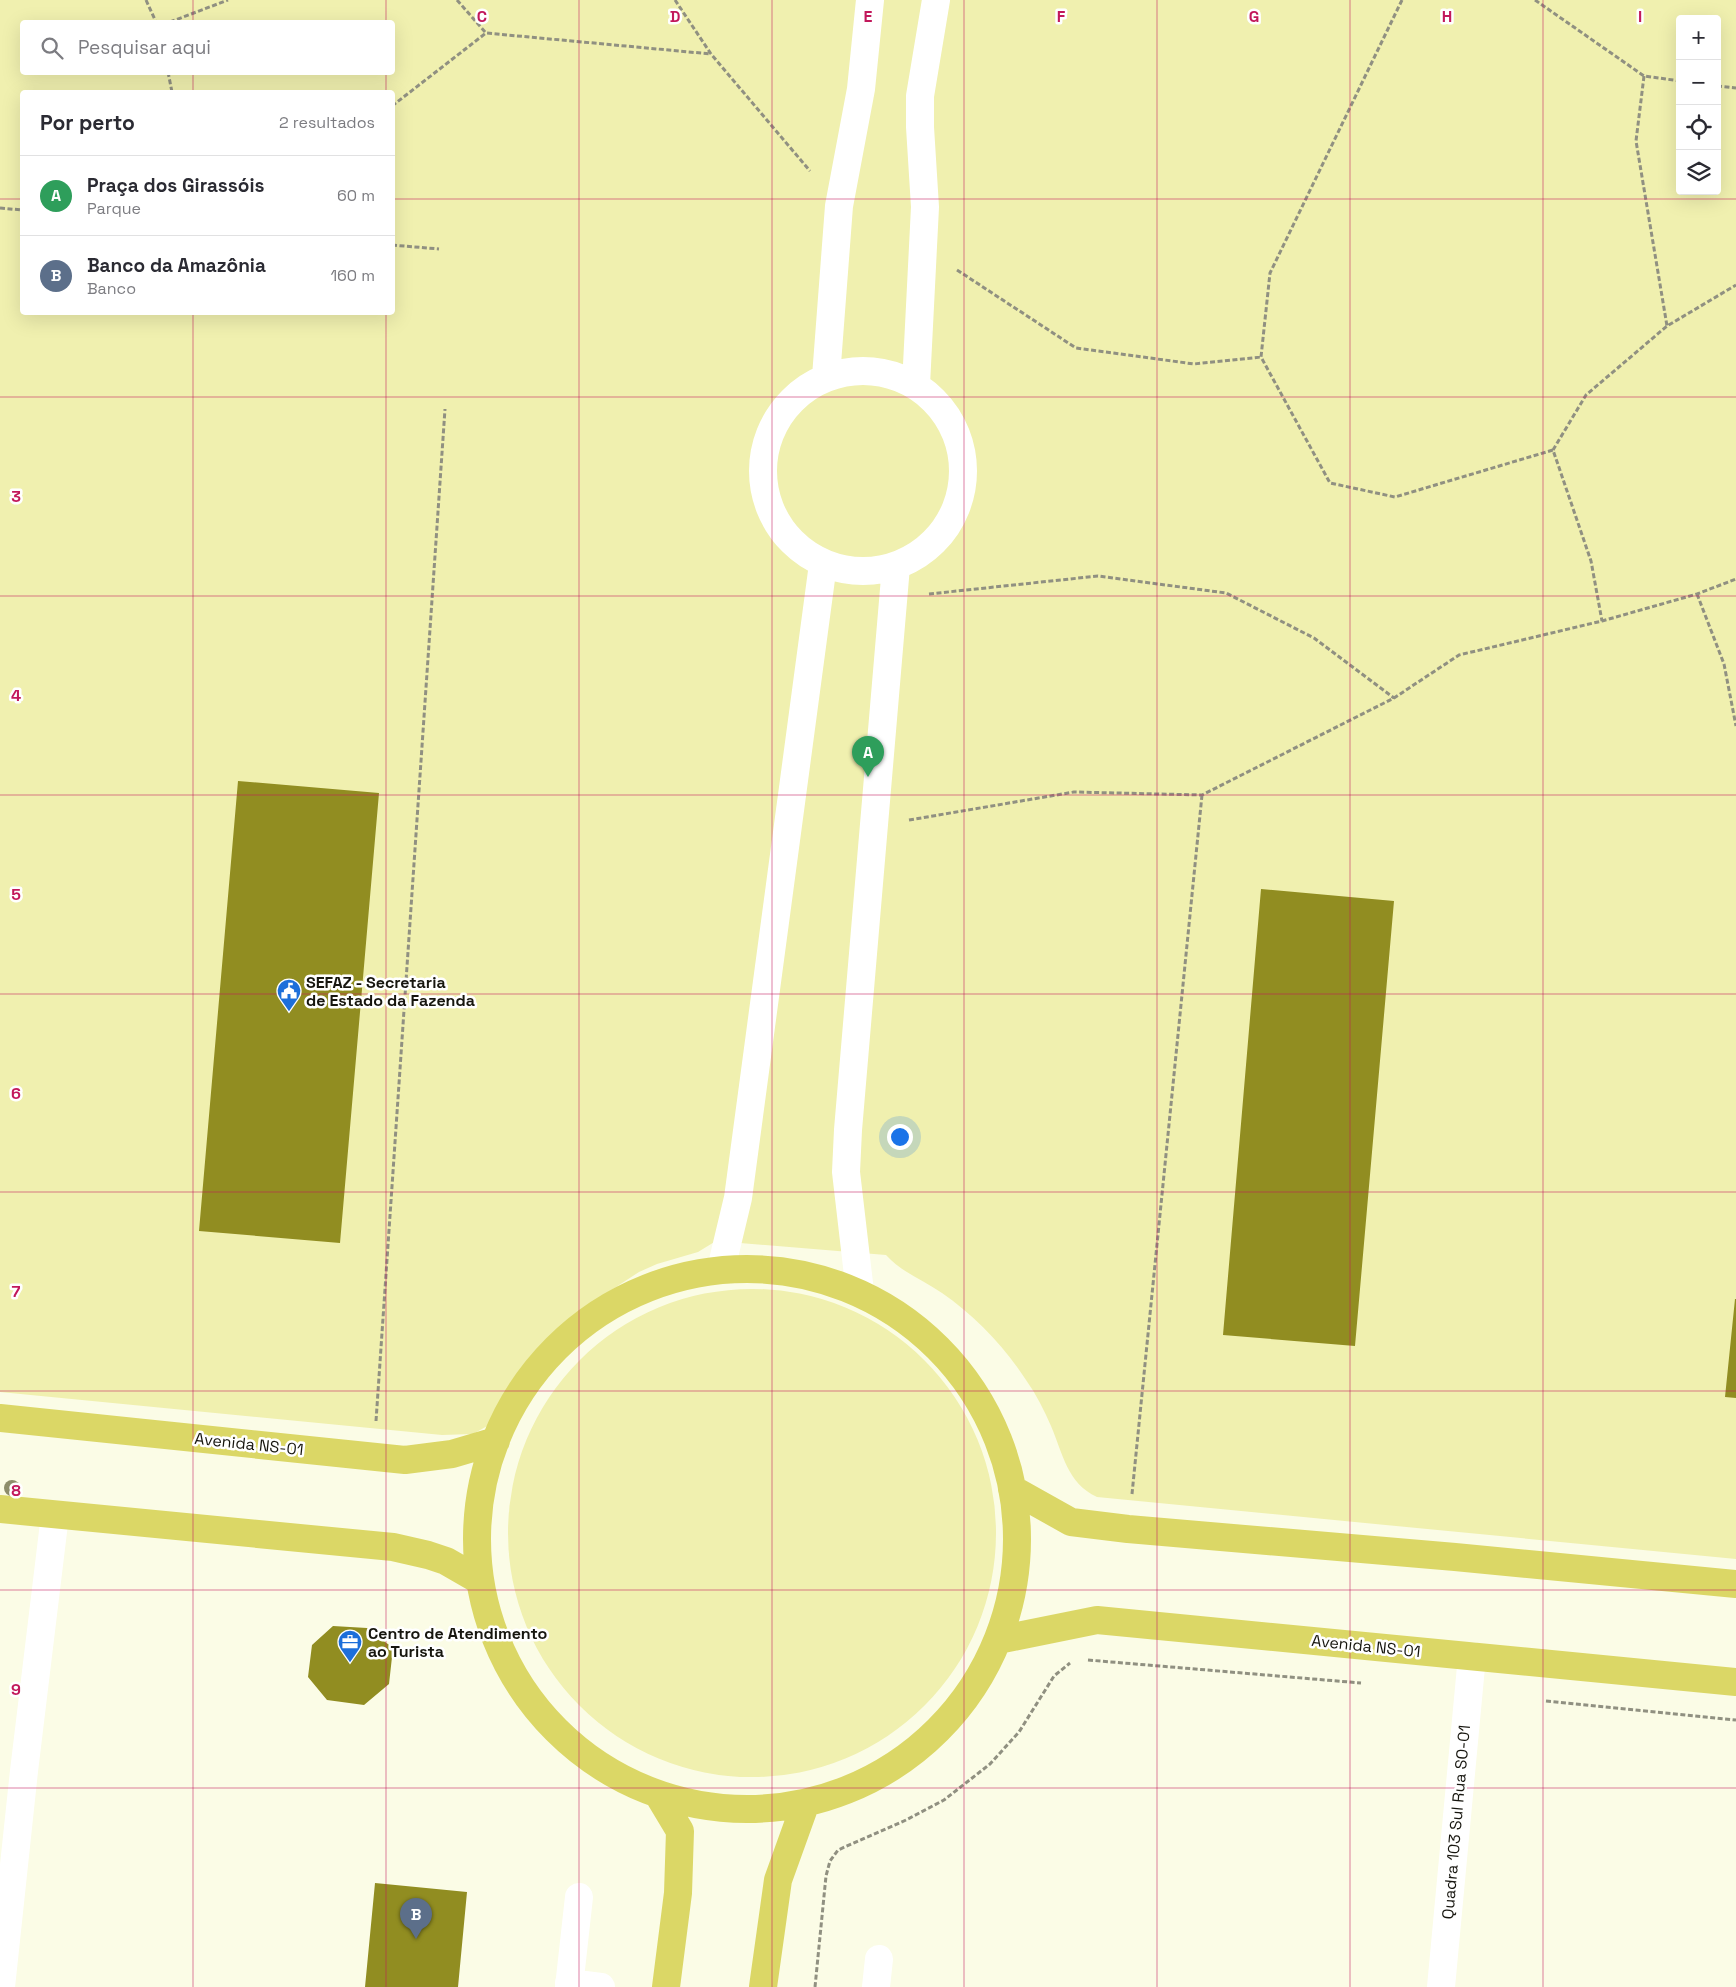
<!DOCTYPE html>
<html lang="pt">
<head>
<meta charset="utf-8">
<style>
  body { margin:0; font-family:"Space Grotesk",sans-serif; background:#f7f7f7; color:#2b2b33 }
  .controls { position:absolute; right:15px; top:15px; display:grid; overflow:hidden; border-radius:5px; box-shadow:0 5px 20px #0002 }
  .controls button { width:45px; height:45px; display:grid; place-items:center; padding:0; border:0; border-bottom:1px solid #e1e1e2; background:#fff; color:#2b2b33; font:25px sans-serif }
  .you { position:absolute; left:899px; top:1136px; width:18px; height:18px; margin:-12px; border:4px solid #fff; border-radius:50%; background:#1a73e8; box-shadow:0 0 0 8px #1a73e833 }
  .badge { display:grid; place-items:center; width:32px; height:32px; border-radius:50%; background:#ea580c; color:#fff; font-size:16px; font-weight:700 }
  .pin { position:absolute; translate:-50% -41px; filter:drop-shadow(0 1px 2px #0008) }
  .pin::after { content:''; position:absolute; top:26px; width:18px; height:15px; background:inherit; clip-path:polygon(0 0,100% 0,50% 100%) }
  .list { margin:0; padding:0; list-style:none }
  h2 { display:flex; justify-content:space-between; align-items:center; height:65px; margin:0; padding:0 20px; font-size:21px }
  h2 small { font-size:16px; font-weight:400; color:#7c7c81 }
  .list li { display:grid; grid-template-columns:32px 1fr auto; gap:15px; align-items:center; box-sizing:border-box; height:80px; padding:0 20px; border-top:1px solid #e1e1e2 }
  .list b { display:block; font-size:19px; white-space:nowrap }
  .list p { margin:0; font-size:16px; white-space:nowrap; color:#7c7c81 }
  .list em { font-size:16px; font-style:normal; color:#7c7c81 }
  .icon { flex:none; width:28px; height:28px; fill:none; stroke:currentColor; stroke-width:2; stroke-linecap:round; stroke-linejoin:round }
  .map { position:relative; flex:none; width:1736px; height:1987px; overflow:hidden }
  .search { position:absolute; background:#fff; box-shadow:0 5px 20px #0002; left:20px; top:20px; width:375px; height:55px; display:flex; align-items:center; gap:12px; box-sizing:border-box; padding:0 18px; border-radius:5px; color:#7c7c81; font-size:19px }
  .panel { position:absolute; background:#fff; box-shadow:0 5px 20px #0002; left:20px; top:90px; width:375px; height:225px; border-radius:5px }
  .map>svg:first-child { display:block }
  .green { fill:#f0f0af; fill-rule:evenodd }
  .building { fill:#918d21 }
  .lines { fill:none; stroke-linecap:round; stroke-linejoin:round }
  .path { stroke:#909081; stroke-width:3; stroke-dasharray:5 2.5; stroke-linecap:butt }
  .minor { stroke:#fff; stroke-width:28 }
  .major { stroke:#dbd766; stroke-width:28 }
  .tree { fill:#8d8d6a }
  .grid { fill:none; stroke:#c2185b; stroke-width:1; stroke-opacity:0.55 }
  .labels { text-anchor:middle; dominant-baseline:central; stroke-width:5; stroke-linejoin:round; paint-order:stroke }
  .poi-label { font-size:16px; font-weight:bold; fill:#17160f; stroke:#fff; text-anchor:start }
  .street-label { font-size:16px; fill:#17160f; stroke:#fff }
  .grid-label { font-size:16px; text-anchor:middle; font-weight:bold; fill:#c2185b; stroke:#fff; stroke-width:5; stroke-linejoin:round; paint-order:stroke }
</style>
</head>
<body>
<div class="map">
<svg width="1736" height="1987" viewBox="0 0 1736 1987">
  <rect width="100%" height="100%" fill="#fbfce6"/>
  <path class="green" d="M0,0H1736V1559L1097,1497C1067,1483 1063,1454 1051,1426C1044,1410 1036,1394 1026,1380C1004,1346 975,1316 942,1293C923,1280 901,1272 886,1255L716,1241L698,1252L657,1264L639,1272L593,1302L572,1320L538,1356L519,1382L501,1412L489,1425L473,1434L442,1435L0,1392ZM1680,19H1717V191H1680ZM22,22H392V72H22ZM22,92H392V312H22Z
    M508 1533a244 244 0 1 1 488 0a244 244 0 1 1-488 0Z"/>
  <path class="building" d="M238,781L379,793L340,1243L199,1231Z
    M1261,889L1394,901L1355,1346L1223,1335Z
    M1735,1299H1736V1398L1725,1397Z
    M333,1626L367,1628L393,1648L389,1684L364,1705L327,1700L308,1677L312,1645Z
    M375,1883L467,1892L458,1987H365Z"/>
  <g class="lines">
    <path class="path" d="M146,0L156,22
      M457,0L486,33L711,54
      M675,0L711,54L810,171
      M1402,0L1270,273L1261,357L1330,483L1395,497L1553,450L1591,561L1602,621
      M1535,0L1644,76L1680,81
      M170,22L228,0
      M168,72L172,92
      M1644,76L1636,141L1667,326
      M1717,86L1736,88
      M392,106L486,33
      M0,208L22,210
      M392,245L439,249
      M957,270L1076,348L1194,364L1261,357
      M1553,450L1586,395L1667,326L1736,285
      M929,594L1098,576L1226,593L1314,638L1394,698
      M1697,594L1724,664L1736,726
      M909,820L1074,792L1202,795L1394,698L1459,655L1602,621L1697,594L1736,579
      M376,1421L445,409
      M1132,1494L1202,795
      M1088,1660L1361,1683
      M1546,1701L1736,1720
      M815,1987L826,1876L830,1861L838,1850L906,1820L944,1800L990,1764L1019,1732L1054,1676L1070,1663"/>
    <path class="minor" d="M763 471a100 100 0 1 1 200 0a100 100 0 1 1-200 0Z
      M826,377L839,206L861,89L870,0
      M916,385L925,207L920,127V96L936,0
      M721,1269L738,1198L823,564
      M860,1292L846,1172L848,1130L896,566
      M569,1983L601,1987
      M1,1987L24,1771L55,1515
      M569,1987L579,1897
      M876,1987L879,1959
      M1441,1987L1472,1656"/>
    <path class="major" d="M477 1539a270 270 0 1 1 540 0a270 270 0 1 1-540 0Z
      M0,1418L405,1460L452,1454L496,1441
      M1012,1489L1071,1522L1128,1529L1455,1557L1736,1584
      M0,1509L393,1547L428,1555L446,1561L479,1580
      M998,1640L1097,1620L1736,1682
      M659,1796L680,1831L678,1893L666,1987
      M763,1987L778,1880L805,1805"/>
  </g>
  <circle class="tree" cx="12" cy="1488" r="8"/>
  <path class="grid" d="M193,0V22M386,0V22M579,0V1987M772,0V1987M964,0V1987M1157,0V1987M1350,0V1987M1543,0V1987M193,72V92M386,72V92M0,199H22M392,199H1736M193,312V1987M386,312V1987M0,397H1736M0,596H1736M0,795H1736M0,994H1736M0,1192H1736M0,1391H1736M0,1590H1736M0,1788H1736"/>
  <defs>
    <symbol id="civic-pin" viewBox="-11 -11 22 30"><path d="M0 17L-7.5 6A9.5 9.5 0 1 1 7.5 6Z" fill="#1d6fda" stroke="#fff"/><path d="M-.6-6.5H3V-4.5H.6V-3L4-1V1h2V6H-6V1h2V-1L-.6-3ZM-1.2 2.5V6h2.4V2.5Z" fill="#fff"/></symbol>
    <symbol id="office-pin" viewBox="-11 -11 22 30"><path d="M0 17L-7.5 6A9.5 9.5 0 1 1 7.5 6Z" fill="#1d6fda" stroke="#fff"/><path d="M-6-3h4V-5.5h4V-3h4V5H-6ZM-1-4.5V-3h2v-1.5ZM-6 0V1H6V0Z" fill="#fff"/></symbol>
  </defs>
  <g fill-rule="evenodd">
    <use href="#civic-pin" x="275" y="977" width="28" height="38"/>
    <use href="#office-pin" x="336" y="1628" width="28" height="38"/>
  </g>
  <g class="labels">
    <g class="poi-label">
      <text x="306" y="982">SEFAZ - Secretaria<tspan x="306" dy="18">de Estado da Fazenda</tspan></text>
      <text x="368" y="1633">Centro de Atendimento<tspan x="368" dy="18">ao Turista</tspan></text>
    </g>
    <g class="street-label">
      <text transform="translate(249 1444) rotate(6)">Avenida NS-01</text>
      <text transform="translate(1366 1646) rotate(6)">Avenida NS-01</text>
      <text transform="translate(1456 1822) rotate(-85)">Quadra 103 Sul Rua SO-01</text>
    </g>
  </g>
  <g class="grid-label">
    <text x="482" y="22">C</text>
    <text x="675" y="22">D</text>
    <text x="868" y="22">E</text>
    <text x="1061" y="22">F</text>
    <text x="1254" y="22">G</text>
    <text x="1447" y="22">H</text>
    <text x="1640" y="22">I</text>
    <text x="16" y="502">3</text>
    <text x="16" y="701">4</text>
    <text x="16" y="900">5</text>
    <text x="16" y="1099">6</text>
    <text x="16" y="1297">7</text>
    <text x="16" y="1496">8</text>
    <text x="16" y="1695">9</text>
  </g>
</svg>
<div class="controls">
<button>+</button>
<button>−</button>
<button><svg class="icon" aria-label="locate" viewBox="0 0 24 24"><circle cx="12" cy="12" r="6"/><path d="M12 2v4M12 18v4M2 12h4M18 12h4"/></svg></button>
<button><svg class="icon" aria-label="layers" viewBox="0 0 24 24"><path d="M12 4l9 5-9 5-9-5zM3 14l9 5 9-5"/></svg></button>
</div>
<div class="you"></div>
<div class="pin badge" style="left:868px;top:777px;background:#2e9e5b">A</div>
<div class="pin badge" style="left:416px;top:1939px;background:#5c6f8a">B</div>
<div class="search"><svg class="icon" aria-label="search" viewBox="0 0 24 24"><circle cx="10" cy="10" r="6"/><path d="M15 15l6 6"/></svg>Pesquisar aqui</div>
<section class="panel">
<h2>Por perto<small>2 resultados</small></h2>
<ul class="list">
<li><span class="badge" style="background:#2e9e5b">A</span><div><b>Praça dos Girassóis</b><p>Parque</p></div><em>60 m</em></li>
<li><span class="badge" style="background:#5c6f8a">B</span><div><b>Banco da Amazônia</b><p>Banco</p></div><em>160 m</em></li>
</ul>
</section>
</div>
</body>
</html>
